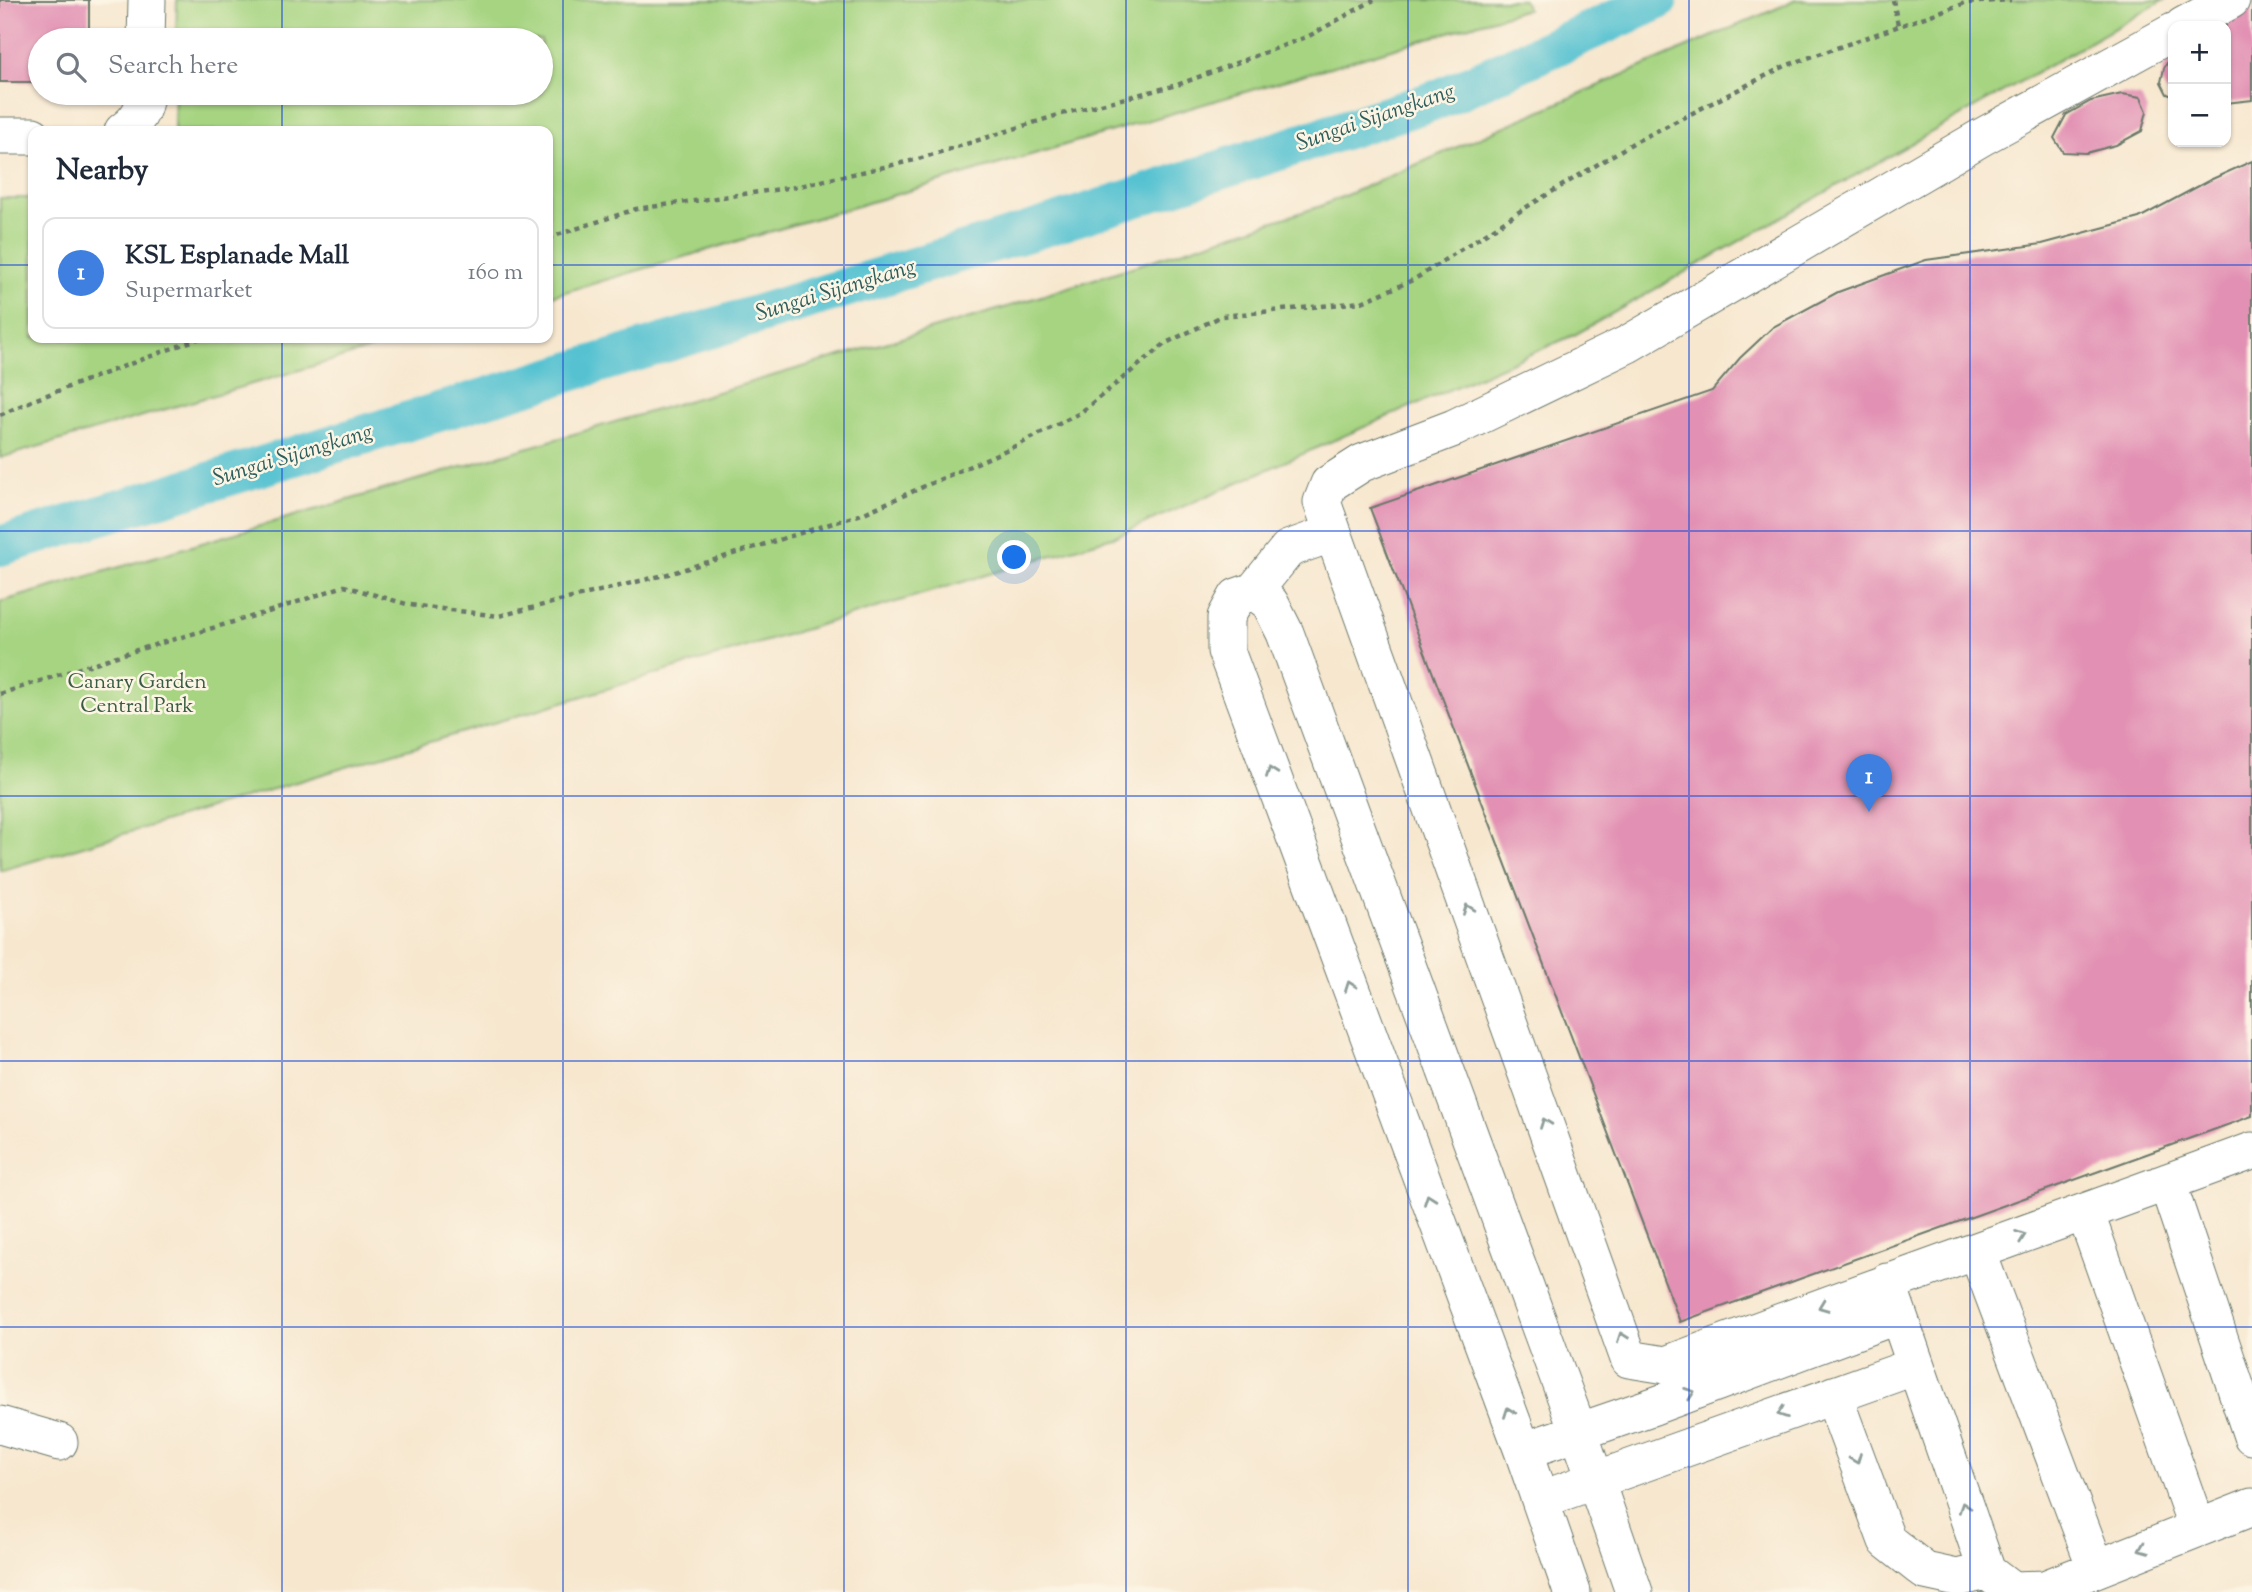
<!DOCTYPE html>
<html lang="en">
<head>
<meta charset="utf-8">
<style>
  body { margin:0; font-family:"Sorts Mill Goudy",serif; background:#f2f2f3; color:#1f2937 }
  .controls { position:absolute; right:21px; top:21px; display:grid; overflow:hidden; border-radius:14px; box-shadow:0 2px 5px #0004 }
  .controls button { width:63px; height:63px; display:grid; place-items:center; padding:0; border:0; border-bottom:2px solid #e0e1e3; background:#fff; color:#1f2937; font:35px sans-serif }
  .you { position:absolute; left:1015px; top:558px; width:24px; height:24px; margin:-18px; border:5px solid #fff; border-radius:50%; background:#1a73e8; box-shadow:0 0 0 10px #1a73e833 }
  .badge { display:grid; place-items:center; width:46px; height:46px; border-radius:50%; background:#0b8043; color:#fff; font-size:23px; font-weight:700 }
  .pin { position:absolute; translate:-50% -58px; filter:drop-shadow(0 2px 4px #0008) }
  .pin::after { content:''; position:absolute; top:37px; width:24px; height:21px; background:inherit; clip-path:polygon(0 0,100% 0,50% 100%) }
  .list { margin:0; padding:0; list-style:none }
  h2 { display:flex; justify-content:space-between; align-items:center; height:91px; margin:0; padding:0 28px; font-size:30px }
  h2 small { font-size:23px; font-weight:400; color:#747a83 }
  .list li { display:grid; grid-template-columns:46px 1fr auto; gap:21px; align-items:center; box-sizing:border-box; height:112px; margin:0 14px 14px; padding:0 14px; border:2px solid #e0e1e3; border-radius:14px }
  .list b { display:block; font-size:26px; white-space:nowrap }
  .list p { margin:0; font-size:23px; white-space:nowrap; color:#747a83 }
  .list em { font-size:23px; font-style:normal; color:#747a83 }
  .icon { flex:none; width:38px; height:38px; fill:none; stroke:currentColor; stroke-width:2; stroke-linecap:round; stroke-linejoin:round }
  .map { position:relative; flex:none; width:2252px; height:1592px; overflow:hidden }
  .search { position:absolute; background:#fff; box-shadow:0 2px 5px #0004; left:28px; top:28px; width:525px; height:77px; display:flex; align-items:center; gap:18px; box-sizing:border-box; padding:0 24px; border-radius:38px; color:#747a83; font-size:26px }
  .panel { position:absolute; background:#fff; box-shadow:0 2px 5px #0004; left:28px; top:126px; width:525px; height:217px; border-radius:14px }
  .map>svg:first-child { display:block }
  .green { fill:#a6d481; stroke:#62885a; stroke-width:2 }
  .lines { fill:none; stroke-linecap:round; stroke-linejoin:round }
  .canal { stroke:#57c2d1; stroke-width:40 }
  .building { fill:#e290b3 }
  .minor-casing { stroke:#6b786a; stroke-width:39 }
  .path { stroke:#6b786a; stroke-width:4.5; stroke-dasharray:5 5; stroke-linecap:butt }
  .minor { stroke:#fff; stroke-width:37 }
  .oneway { stroke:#8f9e9a }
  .grid { fill:none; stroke:#1d4ed8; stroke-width:2; stroke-opacity:0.55 }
  .labels { text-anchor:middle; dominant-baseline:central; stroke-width:5; stroke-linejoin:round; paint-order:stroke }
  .park-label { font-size:21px; fill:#3a5b43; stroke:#fcf5e5 }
  .water-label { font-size:23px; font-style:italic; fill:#2d5e5b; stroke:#fcf5e5 }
</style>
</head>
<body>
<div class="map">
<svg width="2252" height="1592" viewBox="0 0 2252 1592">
  <rect width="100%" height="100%" fill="#fcf5e5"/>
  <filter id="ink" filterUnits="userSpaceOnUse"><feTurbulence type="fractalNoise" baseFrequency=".0143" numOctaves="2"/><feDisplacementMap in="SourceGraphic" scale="14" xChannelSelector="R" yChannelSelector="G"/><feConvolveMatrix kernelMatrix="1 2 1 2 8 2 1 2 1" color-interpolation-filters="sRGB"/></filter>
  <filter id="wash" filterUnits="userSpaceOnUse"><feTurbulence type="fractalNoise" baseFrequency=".00686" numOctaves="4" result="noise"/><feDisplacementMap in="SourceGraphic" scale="28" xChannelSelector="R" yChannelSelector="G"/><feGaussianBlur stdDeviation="1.57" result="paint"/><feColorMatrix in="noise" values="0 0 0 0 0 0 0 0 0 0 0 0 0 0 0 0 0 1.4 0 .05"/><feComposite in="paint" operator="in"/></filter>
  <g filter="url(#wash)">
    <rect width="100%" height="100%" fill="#f7e7cf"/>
    <path class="green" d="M177,0H1523L1527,9L548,297V131H174L175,93H541V40H176Z
      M1796,0H2164L1576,334L1116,536L0,871V602L1004,308L1321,206Z
      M0,198H33V338H409L0,458Z"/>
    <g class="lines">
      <path class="canal" d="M0,546L1044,227L1439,99L1658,0"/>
    </g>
    <g id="blocks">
      <path class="building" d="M0,0H89V40H40V82H0Z
        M2239,0H2252V100L2226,103V26H2196Z
        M2173,54V96L2167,94L2161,82L2164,68Z
        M2122,94L2141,97L2147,111L2142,131L2116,145L2086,153L2063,152L2054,138L2066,115L2091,101Z
        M2252,161V1116L1680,1322L1370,508L1712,391L1740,358L1773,327L1838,292L1926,260L2042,244L2139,218L2210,180Z"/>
    </g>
  </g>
  <g filter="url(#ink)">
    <use href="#blocks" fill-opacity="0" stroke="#6b786a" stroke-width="2"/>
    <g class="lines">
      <defs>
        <path id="minor" d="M2183,26L2231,0
          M2173,32L1982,137L1628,344L1454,428L1362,463L1329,484L1322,502L1629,1359L1666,1365C1861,1291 2057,1223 2252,1151
          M146,40L147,0
          M123,131C137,121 144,111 145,93
          M0,136H33
          M1254,591L1288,549L1333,533
          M2167,1182L2252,1436
          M2085,1212L2197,1528
          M1977,1251L2096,1568
          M1887,1282L1987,1571L2012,1590L2045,1589L2252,1507
          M1833,1395L1887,1541L1925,1571L1957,1578L1987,1571
          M0,1425L59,1442
          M1523,1451L1654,1406L1898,1315
          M1540,1500L1916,1366
          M1572,1592L1523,1451L1226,651V617L1237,597L1254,591L1270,603L1285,633L1579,1433L1634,1592"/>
      </defs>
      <use href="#minor" class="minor-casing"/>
      <path class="path" d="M1893,0L1898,25
        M548,238L636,209L795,187L915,160L1058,115L1177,85L1309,36L1374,0
        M0,415L36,399L200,338
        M0,694L120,655L271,611L344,586L410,605L499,616L672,573L862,514L1024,442L1080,413L1166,343L1222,316L1362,302L1415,279L1525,208L1633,143L1785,66L1965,3L2011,0"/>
      <use href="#minor" class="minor"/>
    </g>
    <defs><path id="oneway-chevron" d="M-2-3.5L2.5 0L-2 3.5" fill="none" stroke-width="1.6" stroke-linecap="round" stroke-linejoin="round" transform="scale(1.75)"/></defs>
    <g class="oneway">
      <use href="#oneway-chevron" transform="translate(1271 772) rotate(-110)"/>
      <use href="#oneway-chevron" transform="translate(1468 909) rotate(-110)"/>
      <use href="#oneway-chevron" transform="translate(1350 986) rotate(-110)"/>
      <use href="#oneway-chevron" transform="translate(1545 1123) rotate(-110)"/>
      <use href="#oneway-chevron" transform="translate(1429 1199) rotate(-110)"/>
      <use href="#oneway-chevron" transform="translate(2021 1236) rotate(-20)"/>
      <use href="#oneway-chevron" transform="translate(1823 1306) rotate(159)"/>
      <use href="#oneway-chevron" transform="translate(1622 1337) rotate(-110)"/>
      <use href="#oneway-chevron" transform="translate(1690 1393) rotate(-20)"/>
      <use href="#oneway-chevron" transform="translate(1509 1412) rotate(-110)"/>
      <use href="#oneway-chevron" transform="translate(1782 1413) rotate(160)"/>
      <use href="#oneway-chevron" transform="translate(1856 1459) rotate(69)"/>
      <use href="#oneway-chevron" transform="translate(1964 1507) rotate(-109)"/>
      <use href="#oneway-chevron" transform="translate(2143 1549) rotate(158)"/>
    </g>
  </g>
  <path class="grid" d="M282,0V40M563,0V1592M844,0V1592M1126,0V1592M1408,0V1592M1689,0V1592M1970,0V1592M282,93V131M0,265H33M548,265H2252M282,338V1592M0,531H2252M0,796H2252M0,1061H2252M0,1327H2252"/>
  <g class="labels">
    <g class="park-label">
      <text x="137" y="683">Canary Garden<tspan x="137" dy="24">Central Park</tspan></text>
    </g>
    <g class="water-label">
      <text transform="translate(1376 118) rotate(-19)">Sungai Sijangkang</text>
      <text transform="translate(836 291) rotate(-17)">Sungai Sijangkang</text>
      <text transform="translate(293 456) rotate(-17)">Sungai Sijangkang</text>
    </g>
  </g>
</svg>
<div class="controls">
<button>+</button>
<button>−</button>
</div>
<div class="you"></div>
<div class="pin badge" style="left:1869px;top:812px;background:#3f7fe0">1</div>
<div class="search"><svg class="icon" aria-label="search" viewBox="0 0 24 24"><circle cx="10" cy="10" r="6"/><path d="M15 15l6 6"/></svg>Search here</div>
<section class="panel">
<h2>Nearby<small></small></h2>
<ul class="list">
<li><span class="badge" style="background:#3f7fe0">1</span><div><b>KSL Esplanade Mall</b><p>Supermarket</p></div><em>160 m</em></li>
</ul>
</section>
</div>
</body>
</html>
